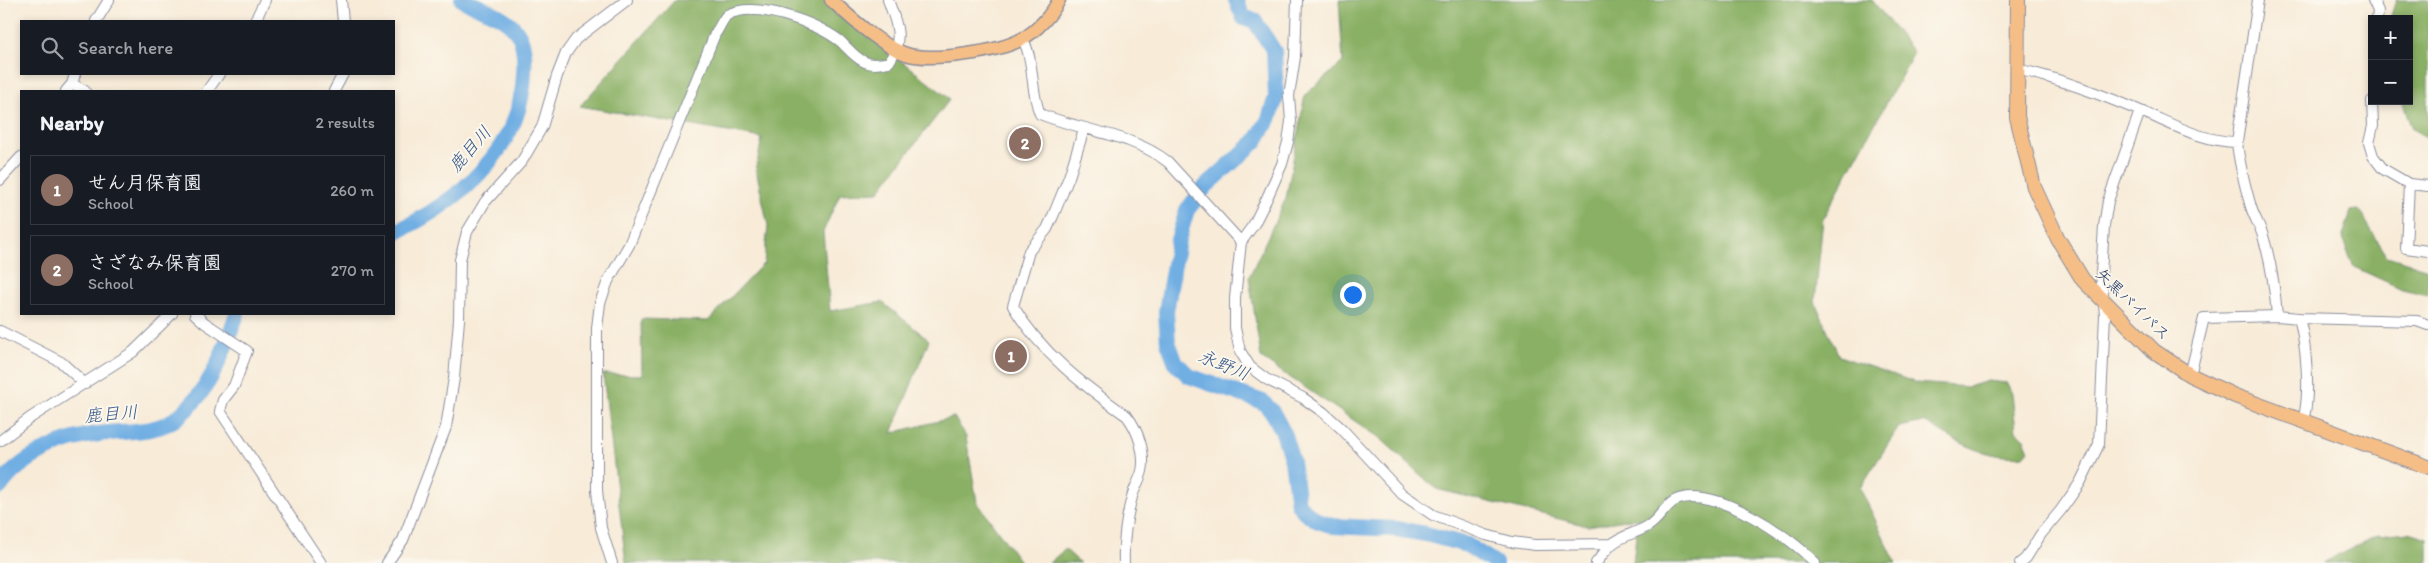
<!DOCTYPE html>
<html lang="en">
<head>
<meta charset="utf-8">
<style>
  body { margin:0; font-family:Itim,"Klee One",sans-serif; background:#20242c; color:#f1f3f6 }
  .controls { position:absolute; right:15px; top:15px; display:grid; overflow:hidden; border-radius:0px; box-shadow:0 2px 8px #0003 }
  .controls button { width:45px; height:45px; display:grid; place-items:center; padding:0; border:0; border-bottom:1px solid #363941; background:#171b24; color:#f1f3f6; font:25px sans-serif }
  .you { position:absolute; left:1352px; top:294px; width:18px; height:18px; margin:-12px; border:4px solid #fff; border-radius:50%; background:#1a73e8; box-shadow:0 0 0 8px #1a73e833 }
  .badge { display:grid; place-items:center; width:32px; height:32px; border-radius:50%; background:#1a73e8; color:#fff; font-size:16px; font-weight:700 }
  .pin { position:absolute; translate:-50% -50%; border:2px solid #fff; box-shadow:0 1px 5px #0006 }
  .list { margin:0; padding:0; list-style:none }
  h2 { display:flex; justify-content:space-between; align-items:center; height:65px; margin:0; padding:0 20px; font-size:21px }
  h2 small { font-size:16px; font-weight:400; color:#9ea1a6 }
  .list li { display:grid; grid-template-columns:32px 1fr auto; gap:15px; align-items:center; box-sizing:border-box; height:70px; margin:0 10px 10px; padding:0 10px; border:1px solid #363941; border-radius:0px }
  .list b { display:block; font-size:19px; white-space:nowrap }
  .list p { margin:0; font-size:16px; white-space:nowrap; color:#9ea1a6 }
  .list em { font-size:16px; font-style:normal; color:#9ea1a6 }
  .icon { flex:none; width:28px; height:28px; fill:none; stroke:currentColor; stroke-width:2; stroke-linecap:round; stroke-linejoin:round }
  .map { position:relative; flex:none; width:2428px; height:563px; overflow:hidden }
  .search { position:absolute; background:#171b24; box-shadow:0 2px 8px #0003; left:20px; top:20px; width:375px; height:55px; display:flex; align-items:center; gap:12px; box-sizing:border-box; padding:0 18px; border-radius:0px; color:#9ea1a6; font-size:19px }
  .panel { position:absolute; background:#171b24; box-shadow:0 2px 8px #0003; left:20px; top:90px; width:375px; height:225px; border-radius:0px }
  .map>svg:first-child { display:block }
  .forest { fill:#8ab065; stroke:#527062 }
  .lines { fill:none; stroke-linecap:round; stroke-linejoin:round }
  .river { stroke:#71afe3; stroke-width:16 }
  .minor-casing { stroke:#8a8d9b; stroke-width:12 }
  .major-casing { stroke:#8a8d9b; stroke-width:15 }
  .highway-casing { stroke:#8a8d9b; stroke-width:16 }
  .minor { stroke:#fff; stroke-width:10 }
  .major { stroke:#f6be87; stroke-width:12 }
  .highway { stroke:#f6be87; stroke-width:14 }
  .labels { text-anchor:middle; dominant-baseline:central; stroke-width:4; stroke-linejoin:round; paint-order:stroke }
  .street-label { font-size:16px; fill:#1b2f5e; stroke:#fbf7ec }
  .water-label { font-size:18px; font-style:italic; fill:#355586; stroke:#fbf7ec }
</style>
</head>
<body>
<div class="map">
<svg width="2428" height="563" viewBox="0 0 2428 563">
  <rect width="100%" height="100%" fill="#fbf7ec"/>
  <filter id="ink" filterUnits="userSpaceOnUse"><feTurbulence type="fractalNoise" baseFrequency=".02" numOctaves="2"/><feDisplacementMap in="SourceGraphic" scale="10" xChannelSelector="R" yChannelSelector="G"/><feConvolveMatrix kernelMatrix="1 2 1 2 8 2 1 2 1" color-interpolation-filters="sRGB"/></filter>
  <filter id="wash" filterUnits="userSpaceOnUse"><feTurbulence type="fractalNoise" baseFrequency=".0096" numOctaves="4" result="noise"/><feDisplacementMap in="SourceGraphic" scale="20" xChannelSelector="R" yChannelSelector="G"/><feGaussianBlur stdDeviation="1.12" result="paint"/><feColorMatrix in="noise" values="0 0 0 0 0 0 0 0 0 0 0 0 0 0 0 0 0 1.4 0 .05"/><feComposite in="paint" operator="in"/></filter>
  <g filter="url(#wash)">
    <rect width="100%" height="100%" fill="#f8ebd8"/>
    <path class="forest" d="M675,0H823L950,99L878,192L840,194L823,232L830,311L882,302L929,340L892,433L954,417L966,437L977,502L1021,563H626L603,374L642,375L641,319L708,321L764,263L768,226L756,169L762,138L580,106Z
      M1339,0H1872L1914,53L1823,218L1815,302L1839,356L1917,383L1968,387L1988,381L2007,383L2012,394L2016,431L2023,437L2029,450L2024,456C1987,460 1955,441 1924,422L1899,427L1860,488L1896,563H1633L1638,518L1588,526L1436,489L1380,438L1261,358L1249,277L1286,198L1305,95L1343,62Z
      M2396,0H2428V139L2412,128L2402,101H2409V19H2390Z
      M2359,210L2387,256L2428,269V295L2402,289L2354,267L2342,239L2351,211Z
      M2408,532L2428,538V563H2323L2378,535Z
      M1065,549L1080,563H1049Z"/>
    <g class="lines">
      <path class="river" d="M1236,0L1244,18L1254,20L1274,51L1276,97L1269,119L1256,141L1206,186L1187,210L1178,240L1166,312L1168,342L1176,363L1189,376L1263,402L1273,413L1283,432L1292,461L1298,504L1305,512L1318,521L1333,526L1396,529L1426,534L1467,545L1495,563
        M394,233C458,202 522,150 524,73C525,59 525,44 517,32C506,15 480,8 462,0
        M0,487C20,457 64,438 99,434C127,430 156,435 179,416C212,389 223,352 237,314"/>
    </g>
  </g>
  <g filter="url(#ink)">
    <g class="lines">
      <defs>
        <path id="minor" d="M341,0L343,21
          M1297,0L1295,57L1289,96L1291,121L1288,142L1282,164L1267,198L1254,224L1241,242L1235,298V328L1240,351L1250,367L1266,379L1303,398L1323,412L1342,429L1402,494L1433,515L1486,535L1512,542L1535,545L1612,544
          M2258,0L2237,142C2239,163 2245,186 2251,207C2254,217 2260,226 2263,236C2271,262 2275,288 2277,316L2299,318C2306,343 2311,395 2303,420
          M2373,0L2378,11L2377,19
          M96,21L109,0
          M255,21L265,0
          M1023,39C1035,63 1030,90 1040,114C1082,131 1133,134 1168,162L1241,242
          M2016,69C2059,78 2102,95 2143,112C2174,125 2204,142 2237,142
          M72,84L85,91
          M66,91L72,84L75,74
          M207,91L219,74
          M334,91L343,74
          M2372,101L2373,126L2369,143L2373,156L2383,169L2409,184L2406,248L2428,251
          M1084,129L1069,177L1053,216L1047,229L1029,251L1013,306C1041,353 1083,385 1127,416C1138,430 1146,454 1142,471C1140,480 1134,488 1132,497C1126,519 1123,540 1124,563
          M0,180L21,157
          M2409,184L2428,186
          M195,314L205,323L247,351L234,386L223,400L220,411L321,563
          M2299,318L2417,321L2428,325
          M0,331L61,362L85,384
          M2190,375L2204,318L2277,316
          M0,441L30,418L133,352L172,314
          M387,563L403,540L446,427L454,378L459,320L460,260L467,232L485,202L522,161L542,127L557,76L566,53L576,39L627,0
          M612,563L601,528L597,490V328L600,303L608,281L629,245L715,34C719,29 722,20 727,15C755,0 815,22 840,41C847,47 854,57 863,61C871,66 881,64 889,62C904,39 897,24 888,0
          M1596,563C1601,557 1605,551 1611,545C1620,536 1637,533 1648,526C1659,520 1665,505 1676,500C1713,484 1792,537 1815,563
          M2020,563L2026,558L2041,534L2061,510L2080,483L2099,444L2105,315L2101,274L2104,226L2108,201L2140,111"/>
        <path id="major" d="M831,0C850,17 881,46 906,54C931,62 999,52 1022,39C1037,31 1052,14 1059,0"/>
        <path id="highway" d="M2018,0L2017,117L2034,187L2058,239L2083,280L2154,351L2190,375L2235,396L2428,467"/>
      </defs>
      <use href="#minor" class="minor-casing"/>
      <use href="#major" class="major-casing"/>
      <use href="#highway" class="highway-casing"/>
      <use href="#minor" class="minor"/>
      <use href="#major" class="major"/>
      <use href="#highway" class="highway"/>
    </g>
  </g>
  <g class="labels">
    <g class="street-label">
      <text transform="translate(2133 304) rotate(44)">矢黒バイパス</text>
    </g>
    <g class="water-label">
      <text transform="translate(470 149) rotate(-49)">鹿目川</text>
      <text transform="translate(1224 365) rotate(22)">永野川</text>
      <text transform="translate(111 414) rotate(-5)">鹿目川</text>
    </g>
  </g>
</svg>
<div class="controls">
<button>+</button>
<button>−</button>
</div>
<div class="you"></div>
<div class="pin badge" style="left:1011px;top:356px;background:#8d6e63">1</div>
<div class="pin badge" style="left:1025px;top:143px;background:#8d6e63">2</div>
<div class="search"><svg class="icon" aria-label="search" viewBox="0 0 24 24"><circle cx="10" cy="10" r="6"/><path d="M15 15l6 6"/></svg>Search here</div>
<section class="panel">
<h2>Nearby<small>2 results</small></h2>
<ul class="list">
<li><span class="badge" style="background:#8d6e63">1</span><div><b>せん月保育園</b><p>School</p></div><em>260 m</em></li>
<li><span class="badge" style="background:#8d6e63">2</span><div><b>さざなみ保育園</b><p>School</p></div><em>270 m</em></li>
</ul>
</section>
</div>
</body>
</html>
